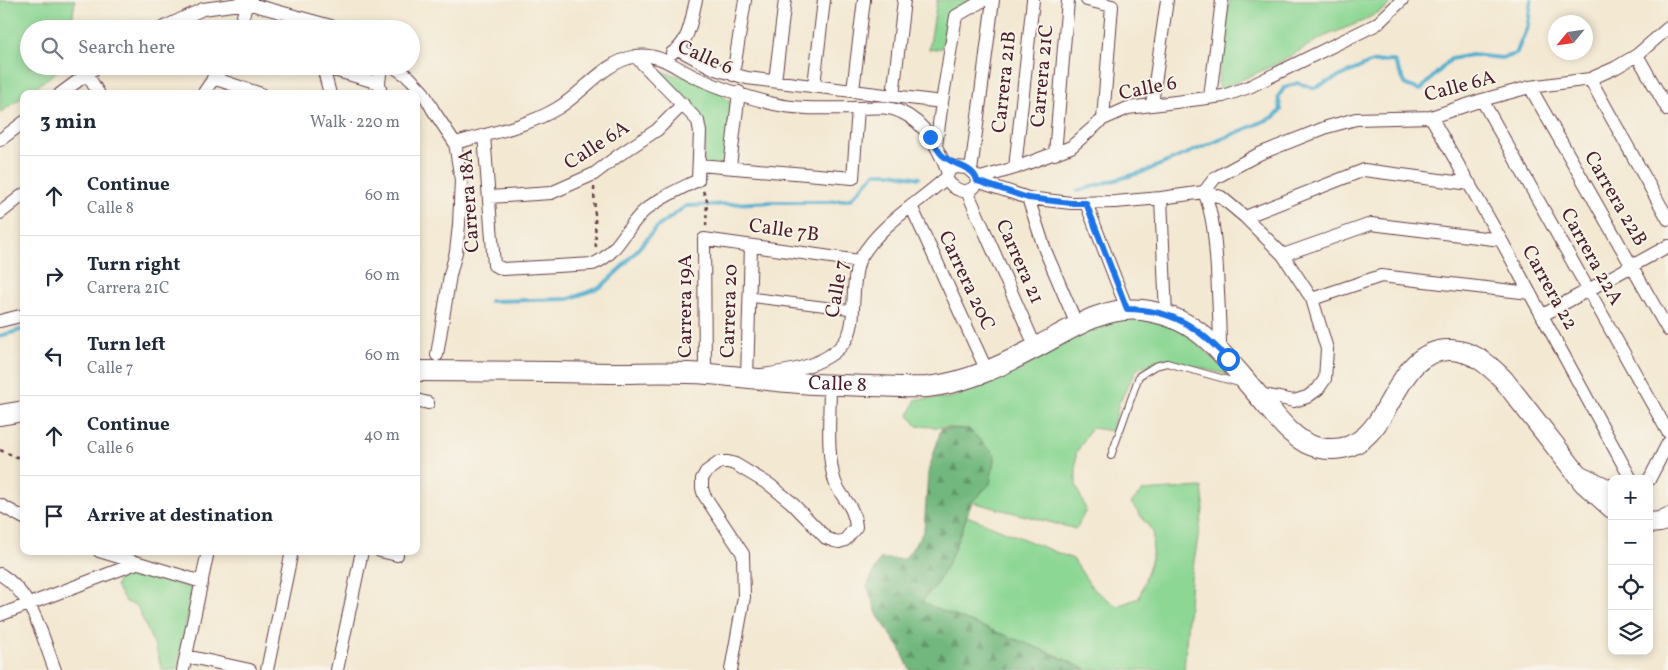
<!DOCTYPE html>
<html lang="en">
<head>
<meta charset="utf-8">
<style>
  body { margin:0; font-family:Vollkorn,serif; background:#f6f6f7; color:#1f2937 }
  .controls { position:absolute; right:15px; bottom:15px; display:grid; overflow:hidden; border-radius:10px; box-shadow:0 2px 8px #0003 }
  .controls button { width:45px; height:45px; display:grid; place-items:center; padding:0; border:0; border-bottom:1px solid #e0e1e3; background:#fff; color:#1f2937; font:25px sans-serif }
  .compass { position:absolute; left:1548px; top:15px; width:45px; height:45px; border-radius:50%; background:#fff; box-shadow:0 2px 8px #0003; rotate:241deg }
  .stop { position:absolute; width:15px; height:15px; margin:-11px; border:4px solid #1a73e8; border-radius:50%; background:#fff }
  .stop.end { background:#1a73e8; border-color:#fff; box-shadow:0 1px 5px #0008 }
  .list { margin:0; padding:0; list-style:none }
  h2 { display:flex; justify-content:space-between; align-items:center; height:65px; margin:0; padding:0 20px; font-size:21px }
  h2 small { font-size:16px; font-weight:400; color:#747a83 }
  .list li { display:grid; grid-template-columns:32px 1fr auto; gap:15px; align-items:center; box-sizing:border-box; height:80px; padding:0 20px; border-top:1px solid #e0e1e3 }
  .list b { display:block; font-size:19px; white-space:nowrap }
  .list p { margin:0; font-size:16px; white-space:nowrap; color:#747a83 }
  .list em { font-size:16px; font-style:normal; color:#747a83 }
  .icon { flex:none; width:28px; height:28px; fill:none; stroke:currentColor; stroke-width:2; stroke-linecap:round; stroke-linejoin:round }
  .map { position:relative; flex:none; width:1668px; height:670px; overflow:hidden }
  .search { position:absolute; background:#fff; box-shadow:0 2px 8px #0003; left:20px; top:20px; width:400px; height:55px; display:flex; align-items:center; gap:12px; box-sizing:border-box; padding:0 18px; border-radius:28px; color:#747a83; font-size:19px }
  .panel { position:absolute; background:#fff; box-shadow:0 2px 8px #0003; left:20px; top:90px; width:400px; height:465px; border-radius:10px }
  .map>svg:first-child { display:block }
  .green { fill:#8dd794; stroke:#6c7b60 }
  .forest { fill:url(#forest-firs); stroke:#5e6c54 }
  .lines { fill:none; stroke-linecap:round; stroke-linejoin:round }
  .stream { stroke:#4fadce; stroke-width:4 }
  .service-casing { stroke:#633d44; stroke-width:8 }
  .pedestrian-casing { stroke:#633d44; stroke-width:11 }
  .minor-casing { stroke:#633d44; stroke-width:14 }
  .primary-casing { stroke:#633d44; stroke-width:22 }
  .path { stroke:#633d44; stroke-width:2.5; stroke-dasharray:4 4; stroke-linecap:butt }
  .service { stroke:#fff; stroke-width:6 }
  .pedestrian { stroke:#fff; stroke-width:9 }
  .minor { stroke:#fff; stroke-width:12 }
  .primary { stroke:#fff; stroke-width:20 }
  .route { stroke:#1a73e8; stroke-width:6 }
  .labels { text-anchor:middle; dominant-baseline:central; stroke-width:4; stroke-linejoin:round; paint-order:stroke }
  .street-label { font-size:20px; fill:#4a1f2b; stroke:#f7f3e8 }
</style>
</head>
<body>
<div class="map">
<svg width="1668" height="670" viewBox="0 0 1668 670">
  <defs>
    <pattern id="forest-firs" width="22" height="20" patternUnits="userSpaceOnUse" patternTransform="scale(1.25)"><rect width="22" height="20" fill="#72b87e"/><path d="M5 1l3.5 6h-7zM16 11l3.5 6h-7z" fill="#609567"/></pattern>
  </defs>
  <rect width="100%" height="100%" fill="#f7f3e8"/>
  <filter id="ink" filterUnits="userSpaceOnUse"><feTurbulence type="fractalNoise" baseFrequency=".02" numOctaves="2"/><feDisplacementMap in="SourceGraphic" scale="10" xChannelSelector="R" yChannelSelector="G"/><feConvolveMatrix kernelMatrix="1 2 1 2 8 2 1 2 1" color-interpolation-filters="sRGB"/></filter>
  <filter id="wash" filterUnits="userSpaceOnUse"><feTurbulence type="fractalNoise" baseFrequency=".0096" numOctaves="4" result="noise"/><feDisplacementMap in="SourceGraphic" scale="20" xChannelSelector="R" yChannelSelector="G"/><feGaussianBlur stdDeviation="1.12" result="paint"/><feColorMatrix in="noise" values="0 0 0 0 0 0 0 0 0 0 0 0 0 0 0 0 0 1.4 0 .05"/><feComposite in="paint" operator="in"/></filter>
  <g filter="url(#wash)">
    <rect width="100%" height="100%" fill="#f3e8d2"/>
    <path class="green" d="M0,0H75L71,29H29V66L63,67L26,94H24V96L0,113Z
      M937,0H971C947,17 947,19 942,48L929,50Z
      M1229,0H1393L1386,8L1363,21L1323,37L1280,62L1220,90L1218,84Z
      M653,70L709,82L737,109L730,173L704,169V128Z
      M1123,316L1153,320L1182,330L1233,376L1165,359L1137,369L1119,403L1112,431L1091,428L1076,453V485L1086,510L1076,529L972,502L990,484L969,429L917,426L909,415L916,399L950,398L997,380L1089,327Z
      M1202,487L1204,504L1191,578L1184,670H1087L1054,654L973,624L921,602C945,575 954,550 967,516L1073,559L1093,589L1117,606L1139,598L1152,558L1153,532L1131,503L1142,491Z
      M133,570L193,589L177,670H162L157,652L137,606L126,602L116,587L120,574Z"/>
    <path class="forest" d="M941,429H969L995,455L990,484L972,502L950,560L936,585L922,602C976,626 1034,644 1087,670H910L900,648L878,616L867,586L880,559H905L924,531L928,473Z"/>
    <g class="lines">
      <path class="stream" d="M1077,191L1143,172L1274,117L1281,110L1278,97L1284,88L1297,83L1314,88L1372,62L1394,61L1406,85L1420,90L1451,59L1471,55L1502,58L1516,54L1528,25L1531,0
        M490,301L569,299L601,287L625,264L656,228L686,206L774,202H829L851,199L875,173H892L919,178
        M0,336L24,329"/>
    </g>
  </g>
  <g filter="url(#ink)">
    <g class="lines">
      <defs>
        <path id="service" d="M1111,456L1139,376L1155,366L1167,363L1239,383"/>
        <path id="pedestrian" d="M749,297L853,310"/>
        <path id="minor" d="M1087,0L1112,6L1103,119
          M160,29L203,9L247,3L342,29
          M239,29L247,3L250,0
          M678,49L715,69L747,78L942,102
          M672,53C690,42 691,19 696,0
          M1637,55L1668,110
          M320,66L379,83
          M381,66L379,83L381,94
          M393,66L410,78L423,92L433,110L455,143L461,180L459,225L456,252L450,275L437,355
          M323,67L330,94
          M87,74L99,94
          M733,75L745,0
          M213,78L261,94
          M1590,79L1668,219
          M775,81L785,0
          M814,85L824,0
          M1530,87L1668,330
          M853,90L864,0
          M60,94L98,66
          M203,94L222,66
          M893,96L904,0
          M1210,97L1222,0
          M1482,100L1668,432
          M1152,104L1167,0
          M1431,117L1501,240L1631,479
          M484,135L494,265L503,269L593,264C617,255 626,227 644,211C659,198 680,189 698,180L700,132L698,121L635,56
          M0,140L24,122
          M455,143C491,133 526,127 558,108C586,91 602,63 636,56C658,52 676,68 695,77C717,87 750,98 774,104C800,110 829,108 856,108C872,108 886,105 901,112C926,123 939,149 948,173
          M936,146L942,102L956,16L984,0
          M1055,154L1068,0
          M699,165L853,178L858,108
          M730,166L739,92
          M956,167L967,168L976,176L977,184C967,197 953,190 946,178L950,169Z
          M1015,168L1033,0
          M971,171L993,0
          M977,179L1015,168L1071,147L1103,119L1128,108L1223,96L1249,87L1377,24L1402,0
          M977,181L1028,198L1071,203L1115,202L1161,198L1204,192L1221,197L1245,217L1283,255L1312,299L1327,349L1325,379L1318,389L1307,397L1294,401L1259,394
          M967,191L1036,348
          M1204,192L1215,178L1259,154L1327,127L1356,119L1431,117L1482,100L1530,87L1590,79L1615,68L1637,55L1668,28
          M1204,192C1214,217 1215,243 1217,269C1218,296 1220,324 1220,351
          M490,197L551,193L594,174L619,155L657,130L683,104
          M1028,198L1045,250L1077,325
          M1161,198L1166,315
          M1086,203L1127,309
          M911,206L987,371
          M0,213L24,194
          M1245,217L1364,170L1470,184
          M751,246L747,377C779,373 834,368 849,334C852,326 853,317 853,308C854,295 854,270 860,259C881,223 916,205 946,178
          M1283,255L1371,224L1501,240
          M1312,299L1381,276L1530,293
          M1543,315L1668,246
          M0,321L24,315
          M705,373L704,239L859,261
          M416,400L428,403
          M1577,470L1612,487
          M1649,480L1668,443
          M0,505L24,518
          M99,551L202,582
          M380,551L397,555
          M0,574C33,594 42,636 55,670
          M0,615L137,563
          M186,656L250,670
          M183,670L208,551
          M267,670L292,551
          M337,670L362,551
          M731,670L744,597L743,554L704,495L702,488V479L706,472L720,462H728L735,464L770,485L791,502L826,538L834,541L839,542L845,540L856,527C854,504 842,500 835,482C826,453 830,414 830,384"/>
        <g id="primary">
          <path id="s1" d="M416,371C481,371 546,372 611,373C643,373 676,371 708,374C739,376 769,381 799,383C824,385 848,385 872,386C890,386 909,388 927,387C966,383 1001,366 1035,348C1068,331 1104,305 1142,310C1189,316 1212,341 1241,375C1250,386 1259,396 1268,407C1281,423 1298,444 1320,448C1397,461 1384,348 1451,350C1473,351 1488,364 1503,379L1584,483L1612,508"/>
          <path d="M0,415L24,411"/>
          <path d="M1649,523L1660,522L1668,518"/>
        </g>
      </defs>
      <use href="#service" class="service-casing"/>
      <use href="#pedestrian" class="pedestrian-casing"/>
      <use href="#minor" class="minor-casing"/>
      <use href="#primary" class="primary-casing"/>
      <path class="path" d="M594,187L596,249
        M703,191L707,200L706,227
        M0,450L24,460"/>
      <use href="#service" class="service"/>
      <use href="#pedestrian" class="pedestrian"/>
      <use href="#minor" class="minor"/>
      <use href="#primary" class="primary"/>
    </g>
  </g>
  <g class="lines" filter="url(#ink)">
    <path class="route" d="M930,137C934,143 937,149 941,154C950,165 975,166 977,181L1028,198L1071,203H1086L1127,309C1173,310 1197,326 1228,359"/>
  </g>
  <g class="labels">
    <g class="street-label">
      <text transform="translate(705 58) rotate(24)">Calle 6</text>
      <text transform="translate(1043 76) rotate(-85)">Carrera 21C</text>
      <text transform="translate(1005 82) rotate(-84)">Carrera 21B</text>
      <text transform="translate(1460 87) rotate(-15)">Calle 6A</text>
      <text transform="translate(1148 89) rotate(-11)">Calle 6</text>
      <text transform="translate(597 146) rotate(-33)">Calle 6A</text>
      <text transform="translate(1615 199) rotate(60)">Carrera 22B</text>
      <text transform="translate(470 201) rotate(-94)">Carrera 18A</text>
      <text transform="translate(784 231) rotate(8)">Calle 7B</text>
      <text transform="translate(1591 257) rotate(61)">Carrera 22A</text>
      <text transform="translate(1019 262) rotate(66)">Carrera 21</text>
      <text transform="translate(966 281) rotate(65)">Carrera 20C</text>
      <text transform="translate(1549 288) rotate(61)">Carrera 22</text>
      <text transform="translate(838 289) rotate(-80)">Calle 7</text>
      <text transform="translate(686 306) rotate(-90)">Carrera 19A</text>
      <text transform="translate(730 311) rotate(-88)">Carrera 20</text>
      <text stroke="none"><textPath href="#s1" startOffset="422">Calle 8</textPath></text>
    </g>
  </g>
</svg>
<div class="controls">
<button>+</button>
<button>−</button>
<button><svg class="icon" aria-label="locate" viewBox="0 0 24 24"><circle cx="12" cy="12" r="6"/><path d="M12 2v4M12 18v4M2 12h4M18 12h4"/></svg></button>
<button><svg class="icon" aria-label="layers" viewBox="0 0 24 24"><path d="M12 4l9 5-9 5-9-5zM3 14l9 5 9-5"/></svg></button>
</div>
<svg class="compass" viewBox="-18 -18 36 36"><path d="M0-13l5 13h-10z" fill="#e53935"/><path d="M0 13l5-13h-10z" fill="#747a83"/></svg>
<div class="stop" style="left:1228px;top:359px"></div>
<div class="stop end" style="left:930px;top:137px"></div>
<div class="search"><svg class="icon" aria-label="search" viewBox="0 0 24 24"><circle cx="10" cy="10" r="6"/><path d="M15 15l6 6"/></svg>Search here</div>
<section class="panel">
<h2>3 min<small>Walk · 220 m</small></h2>
<ul class="list">
<li><svg class="icon" aria-label="ahead" viewBox="0 0 24 24"><path d="M12 20V5M6 11l6-6 6 6"/></svg><div><b>Continue</b><p>Calle 8</p></div><em>60 m</em></li>
<li><svg class="icon" aria-label="right" viewBox="0 0 24 24"><path d="M7 20v-9h11M14 6l5 5-5 5"/></svg><div><b>Turn right</b><p>Carrera 21C</p></div><em>60 m</em></li>
<li><svg class="icon" aria-label="left" viewBox="0 0 24 24"><path d="M17 20v-9H6M10 6l-5 5 5 5"/></svg><div><b>Turn left</b><p>Calle 7</p></div><em>60 m</em></li>
<li><svg class="icon" aria-label="ahead" viewBox="0 0 24 24"><path d="M12 20V5M6 11l6-6 6 6"/></svg><div><b>Continue</b><p>Calle 6</p></div><em>40 m</em></li>
<li><svg class="icon" aria-label="arrive" viewBox="0 0 24 24"><path d="M6 21V4h12l-3 4 3 4H6"/></svg><div><b>Arrive at destination</b></div></li>
</ul>
</section>
</div>
</body>
</html>
